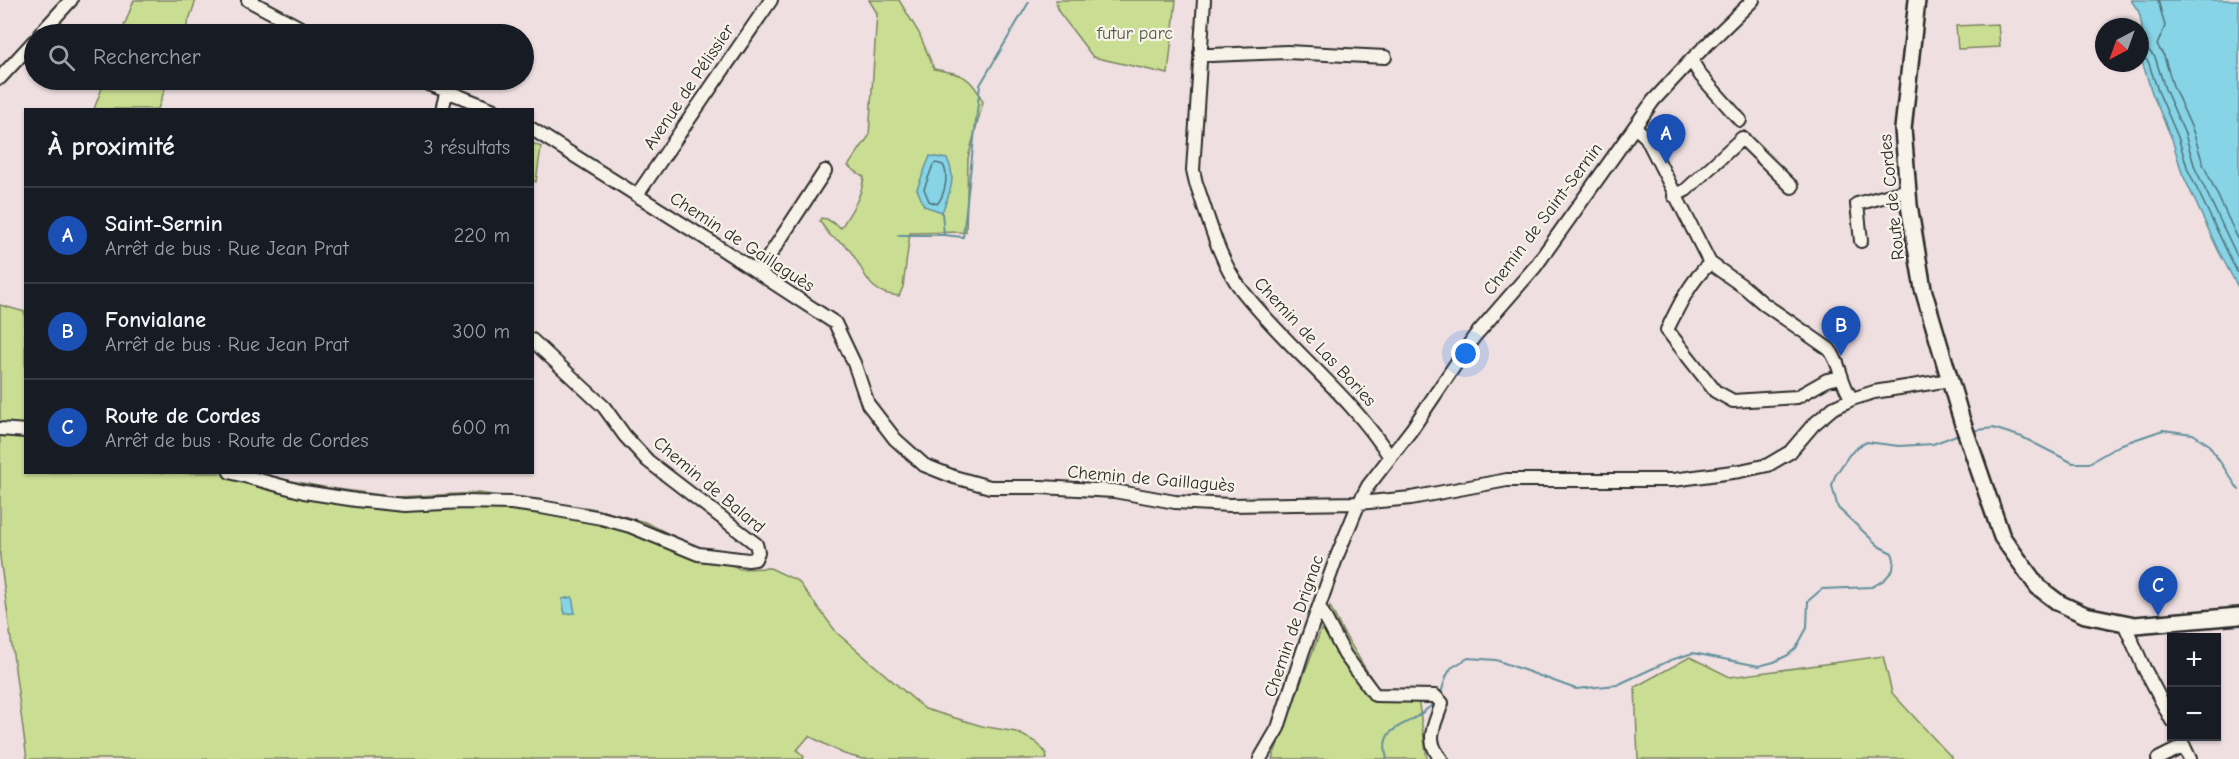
<!DOCTYPE html>
<html lang="fr">
<head>
<meta charset="utf-8">
<style>
  body { margin:0; font-family:"Comic Neue",sans-serif; background:#20242c; color:#f1f3f6 }
  .controls { position:absolute; right:18px; bottom:18px; display:grid; overflow:hidden; border-radius:0px; box-shadow:0 2px 4px #0004 }
  .controls button { width:54px; height:54px; display:grid; place-items:center; padding:0; border:0; border-bottom:2px solid #363941; background:#171b24; color:#f1f3f6; font:30px sans-serif }
  .compass { position:absolute; left:2095px; top:18px; width:54px; height:54px; border-radius:50%; background:#171b24; box-shadow:0 2px 4px #0004; rotate:221deg }
  .you { position:absolute; left:1466px; top:354px; width:21px; height:21px; margin:-15px; border:4px solid #fff; border-radius:50%; background:#1a73e8; box-shadow:0 0 0 9px #1a73e833 }
  .badge { display:grid; place-items:center; width:39px; height:39px; border-radius:50%; background:#d93025; color:#fff; font-size:20px; font-weight:700 }
  .pin { position:absolute; translate:-50% -50px; filter:drop-shadow(0 2px 3px #0008) }
  .pin::after { content:''; position:absolute; top:32px; width:21px; height:18px; background:inherit; clip-path:polygon(0 0,100% 0,50% 100%) }
  .list { margin:0; padding:0; list-style:none }
  h2 { display:flex; justify-content:space-between; align-items:center; height:78px; margin:0; padding:0 24px; font-size:26px }
  h2 small { font-size:20px; font-weight:400; color:#9ea1a6 }
  .list li { display:grid; grid-template-columns:39px 1fr auto; gap:18px; align-items:center; box-sizing:border-box; height:96px; padding:0 24px; border-top:2px solid #363941 }
  .list b { display:block; font-size:22px; white-space:nowrap }
  .list p { margin:0; font-size:20px; white-space:nowrap; color:#9ea1a6 }
  .list em { font-size:20px; font-style:normal; color:#9ea1a6 }
  .icon { flex:none; width:33px; height:33px; fill:none; stroke:currentColor; stroke-width:2; stroke-linecap:round; stroke-linejoin:round }
  .map { position:relative; flex:none; width:2239px; height:759px; overflow:hidden }
  .search { position:absolute; background:#171b24; box-shadow:0 2px 4px #0004; left:24px; top:24px; width:510px; height:66px; display:flex; align-items:center; gap:15px; box-sizing:border-box; padding:0 21px; border-radius:33px; color:#9ea1a6; font-size:22px }
  .panel { position:absolute; background:#171b24; box-shadow:0 2px 4px #0004; left:24px; top:108px; width:510px; height:366px; border-radius:0px }
  .map>svg:first-child { display:block }
  .green { fill:#cade93; stroke:#7a845f; stroke-width:1.5 }
  .water { fill:#86d4e6; stroke:#62909b; stroke-width:1.5 }
  .lines { fill:none; stroke-linecap:round; stroke-linejoin:round }
  .shore { stroke:#4f6f76; stroke-width:1.5 }
  .stream { stroke:#62909b; stroke-width:2 }
  .minor-casing { stroke:#2b2b2b; stroke-width:16 }
  .major-casing { stroke:#2b2b2b; stroke-width:20 }
  .minor { stroke:#f7f3e8; stroke-width:12 }
  .major { stroke:#f7f3e8; stroke-width:15 }
  .labels { text-anchor:middle; dominant-baseline:central; stroke-width:4.5; stroke-linejoin:round; paint-order:stroke }
  .park-label { font-size:18px; fill:#535845; stroke:#f7f3e8 }
  .street-label { font-size:18px; fill:#2b2b2b; stroke:#f7f3e8 }
</style>
</head>
<body>
<div class="map">
<svg width="2239" height="759" viewBox="0 0 2239 759">
  <rect width="100%" height="100%" fill="#efdfe1"/>
  <filter id="ink" filterUnits="userSpaceOnUse"><feTurbulence type="fractalNoise" baseFrequency=".0167" numOctaves="2"/><feDisplacementMap in="SourceGraphic" scale="12" xChannelSelector="R" yChannelSelector="G"/><feConvolveMatrix kernelMatrix="1 2 1 2 8 2 1 2 1" color-interpolation-filters="sRGB"/></filter>
  <g filter="url(#ink)">
    <path class="green" d="M134,0H196L184,34H121Z
      M869,0H899L919,33L934,69C961,74 971,75 983,102L968,158L966,232L910,233L903,287L899,296C863,293 867,269 847,247C842,242 836,240 831,236C827,232 823,226 820,221L821,218L827,219L841,228C852,209 861,199 864,177L848,166L869,136L877,13Z
      M1056,0H1176L1168,74L1093,57L1058,11Z
      M1998,24L2000,47L1958,49L1956,26Z
      M105,80H168L158,109H94Z
      M532,143L541,147L536,182L533,181Z
      M0,305L25,312L26,472L250,473L323,487L396,497L478,493L591,508L645,522L740,569L770,568L798,581L837,633L925,709L982,726L1016,732L1036,742L1046,753L1047,759H862L844,754L809,736L797,750L804,757L803,759H27L0,557Z
      M1330,606L1343,632L1381,694L1418,698L1427,759H1272Z
      M1883,656L1892,693L1953,759H1638L1635,687L1690,657L1730,677Z"/>
    <path class="water" d="M2131,0H2239V289L2218,250L2182,173L2172,139L2152,93L2140,55L2142,26L2139,12Z
      M930,156L947,159C957,177 950,193 942,212L924,206L917,189Z
      M572,597L575,613L565,614L562,599Z"/>
    <g class="lines">
      <path class="shore" d="M2158,0L2165,26L2157,45L2164,56L2173,86L2193,131L2203,164L2239,241
        M2140,49L2149,51L2155,57L2165,89L2185,134L2195,168L2239,260
        M2140,56L2148,61L2158,91L2178,137L2188,170L2239,276
        M936,163L943,165C949,175 945,195 937,204L929,201L924,189L933,165Z"/>
      <path class="stream" d="M898,235H944L942,212
        M944,235L963,237L980,85L1029,2
        M1971,431L1993,428L2022,437L2073,463H2089L2122,444L2163,430L2193,434L2208,444L2239,490
        M1441,693L1446,677L1451,668L1468,658L1496,660L1576,689L1617,685L1671,660L1693,653L1759,666L1774,662L1788,655L1796,648L1807,628L1808,601L1822,589L1872,587L1884,580L1893,570L1894,559L1892,553L1880,547L1838,508L1832,486L1835,476L1849,455L1859,446L1867,442L1899,446L1933,444L1959,434
        M1387,759C1379,730 1397,729 1416,717C1423,713 1429,707 1435,703"/>
      <defs>
        <path id="minor" d="M248,0L312,34
          M1204,0L1193,170L1196,183C1208,216 1219,261 1241,289C1287,348 1350,394 1390,457
          M40,34L71,0
          M1200,53L1211,55L1287,52L1385,57
          M1691,60L1701,76L1740,120
          M0,78L34,41
          M419,80L494,110
          M442,110L447,90
          M1635,127L1646,137L1710,263L1744,287L1764,304L1829,349C1841,363 1840,383 1852,399
          M532,129L711,242L835,323L854,363L868,404L895,439L924,465L954,477L990,487H1041L1114,491L1175,502L1229,505L1359,503L1411,498L1507,480H1673L1740,471L1768,465L1790,452L1813,425L1833,408L1852,399L1874,392L1950,380
          M637,195L771,0
          M1674,196L1686,190L1742,138L1792,187
          M1861,241L1857,204L1908,190
          M1710,263C1690,282 1679,305 1667,330L1715,391L1733,401L1797,397L1827,380L1841,377
          M758,273L825,171
          M0,429L26,431
          M230,472L304,492L356,500L404,505L464,502L511,503L541,507L601,518L630,526L698,554L748,560L755,559L758,552L756,544L648,461L625,436L604,407L532,340
          M1319,606L1345,655L1375,695L1435,696L1442,703C1435,725 1424,739 1441,759
          M2124,623L2144,668L2172,721
          M2179,736L2190,759
          M1260,759L1278,728L1303,651L1337,556L1359,503L1368,486L1412,429L1474,337L1535,267L1653,101L1691,60L1753,0
          M2158,759L2184,746"/>
        <path id="major" d="M1917,0L1903,129L1909,205L1923,289L1962,421L2002,537L2038,587L2059,603L2085,615L2135,625L2239,616"/>
      </defs>
      <use href="#minor" class="minor-casing"/>
      <use href="#major" class="major-casing"/>
      <use href="#minor" class="minor"/>
      <use href="#major" class="major"/>
    </g>
  </g>
  <g class="labels">
    <g class="park-label">
      <text x="1135" y="33">futur parc</text>
    </g>
    <g class="street-label">
      <text transform="translate(689 87) rotate(-56)">Avenue de Pélissier</text>
      <text transform="translate(1892 197) rotate(-96)">Route de Cordes</text>
      <text transform="translate(1543 219) rotate(-53)">Chemin de Saint-Sernin</text>
      <text transform="translate(742 242) rotate(33)">Chemin de Gaillaguès</text>
      <text transform="translate(1315 342) rotate(47)">Chemin de Las Bories</text>
      <text transform="translate(1151 479) rotate(5)">Chemin de Gaillaguès</text>
      <text transform="translate(709 485) rotate(40)">Chemin de Balard</text>
      <text transform="translate(1294 626) rotate(-71)">Chemin de Drignac</text>
    </g>
  </g>
</svg>
<div class="controls">
<button>+</button>
<button>−</button>
</div>
<svg class="compass" viewBox="-18 -18 36 36"><path d="M0-13l5 13h-10z" fill="#e53935"/><path d="M0 13l5-13h-10z" fill="#9ea1a6"/></svg>
<div class="you"></div>
<div class="pin badge" style="left:1666px;top:164px;background:#1a4fb4">A</div>
<div class="pin badge" style="left:1841px;top:356px;background:#1a4fb4">B</div>
<div class="pin badge" style="left:2158px;top:616px;background:#1a4fb4">C</div>
<div class="search"><svg class="icon" aria-label="search" viewBox="0 0 24 24"><circle cx="10" cy="10" r="6"/><path d="M15 15l6 6"/></svg>Rechercher</div>
<section class="panel">
<h2>À proximité<small>3 résultats</small></h2>
<ul class="list">
<li><span class="badge" style="background:#1a4fb4">A</span><div><b>Saint-Sernin</b><p>Arrêt de bus · Rue Jean Prat</p></div><em>220 m</em></li>
<li><span class="badge" style="background:#1a4fb4">B</span><div><b>Fonvialane</b><p>Arrêt de bus · Rue Jean Prat</p></div><em>300 m</em></li>
<li><span class="badge" style="background:#1a4fb4">C</span><div><b>Route de Cordes</b><p>Arrêt de bus · Route de Cordes</p></div><em>600 m</em></li>
</ul>
</section>
</div>
</body>
</html>
